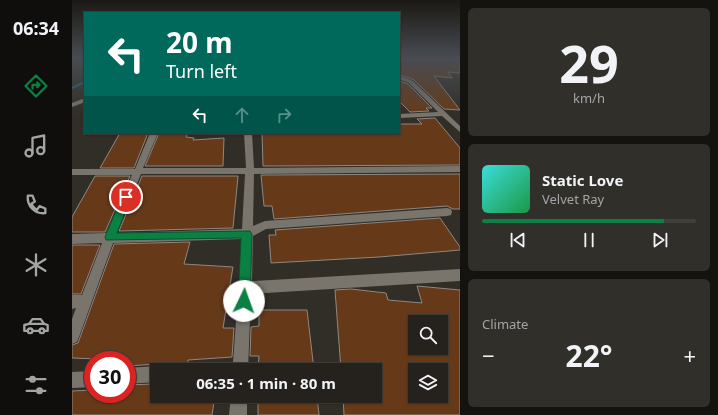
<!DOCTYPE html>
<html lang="en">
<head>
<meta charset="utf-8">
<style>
  body { margin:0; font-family:"Noto Sans",sans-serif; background:#312f2a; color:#f1f3f6; height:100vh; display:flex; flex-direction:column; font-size:15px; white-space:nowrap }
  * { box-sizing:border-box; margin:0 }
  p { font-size:13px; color:#a3a4a4 }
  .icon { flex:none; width:22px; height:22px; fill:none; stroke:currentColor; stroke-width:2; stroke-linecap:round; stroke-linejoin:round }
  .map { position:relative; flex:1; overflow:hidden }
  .details { display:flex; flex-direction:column; gap:8px; padding:8px; background:#141310; width:258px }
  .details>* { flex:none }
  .banner { position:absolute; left:12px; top:12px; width:316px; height:122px; border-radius:0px; box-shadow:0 1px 3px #0004,0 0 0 1px #423f3b; background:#00695c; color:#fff; overflow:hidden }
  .controls { position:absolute; left:336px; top:315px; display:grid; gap:8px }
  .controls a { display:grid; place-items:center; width:40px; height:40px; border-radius:0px; background:#25221d; box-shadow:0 1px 3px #0004,0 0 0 1px #423f3b; font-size:20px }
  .speed { position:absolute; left:12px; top:351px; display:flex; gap:8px; font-size:20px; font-weight:700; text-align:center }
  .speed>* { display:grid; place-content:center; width:52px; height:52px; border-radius:50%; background:#25221d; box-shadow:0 1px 3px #0004,0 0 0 1px #423f3b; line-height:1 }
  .speed .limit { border:6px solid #d22; background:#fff; color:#111 }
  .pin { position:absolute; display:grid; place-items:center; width:34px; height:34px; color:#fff; margin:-17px; border:2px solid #fff; border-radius:50%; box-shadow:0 1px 4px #0007 }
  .me { position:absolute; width:44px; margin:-22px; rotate:3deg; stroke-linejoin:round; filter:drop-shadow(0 0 3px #0008) }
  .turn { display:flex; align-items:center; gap:14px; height:84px; padding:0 16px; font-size:18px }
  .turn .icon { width:52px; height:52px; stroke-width:2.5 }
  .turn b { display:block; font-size:28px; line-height:34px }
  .lanes { display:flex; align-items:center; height:38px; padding:0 16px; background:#0003; justify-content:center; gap:20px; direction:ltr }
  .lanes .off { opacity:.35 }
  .big { font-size:30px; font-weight:700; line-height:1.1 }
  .details .tile { flex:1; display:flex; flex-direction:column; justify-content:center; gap:6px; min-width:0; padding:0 14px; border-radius:6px; background:#312f2a }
  .details .dial { align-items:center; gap:0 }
  .dial b { font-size:52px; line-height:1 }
  .song { display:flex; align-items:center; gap:12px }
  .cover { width:48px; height:48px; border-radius:6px; background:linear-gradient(135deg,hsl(180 70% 55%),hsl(140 70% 35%)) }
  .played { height:4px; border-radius:2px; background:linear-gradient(90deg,#0b8043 85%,#423f3b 85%) }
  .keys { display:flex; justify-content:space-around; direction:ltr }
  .heat { display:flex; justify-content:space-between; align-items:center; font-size:22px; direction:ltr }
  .trip { position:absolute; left:78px; top:363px; width:232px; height:40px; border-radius:0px; background:#25221d; box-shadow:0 1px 3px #0004,0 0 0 1px #423f3b; font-weight:700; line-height:40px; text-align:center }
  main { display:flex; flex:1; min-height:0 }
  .menu { display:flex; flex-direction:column; width:72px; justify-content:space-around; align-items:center; background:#0f0e0c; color:#a3a4a4 }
  .menu .icon { width:28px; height:28px }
  .menu .current { color:#0b8043 }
  .menu b { font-size:18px; color:#f1f3f6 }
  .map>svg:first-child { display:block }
</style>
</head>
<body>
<main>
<nav class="menu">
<b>06:34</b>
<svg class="icon current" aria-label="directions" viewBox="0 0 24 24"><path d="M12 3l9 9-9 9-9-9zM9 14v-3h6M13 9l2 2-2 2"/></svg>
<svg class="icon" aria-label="music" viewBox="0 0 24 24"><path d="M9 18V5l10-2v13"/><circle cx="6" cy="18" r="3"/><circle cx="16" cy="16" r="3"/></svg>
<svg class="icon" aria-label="phone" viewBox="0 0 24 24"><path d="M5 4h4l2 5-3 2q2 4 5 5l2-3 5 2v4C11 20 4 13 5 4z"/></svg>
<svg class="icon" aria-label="climate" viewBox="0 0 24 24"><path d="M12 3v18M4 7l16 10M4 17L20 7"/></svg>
<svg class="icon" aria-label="car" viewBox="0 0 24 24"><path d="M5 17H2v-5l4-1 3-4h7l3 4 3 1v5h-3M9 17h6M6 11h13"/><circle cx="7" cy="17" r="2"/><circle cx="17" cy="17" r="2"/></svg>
<svg class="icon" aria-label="filters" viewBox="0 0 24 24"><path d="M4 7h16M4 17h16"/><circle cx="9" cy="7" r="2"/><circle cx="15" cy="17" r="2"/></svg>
</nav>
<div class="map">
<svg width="388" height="415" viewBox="0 0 388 415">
  <rect width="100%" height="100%" fill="#312d27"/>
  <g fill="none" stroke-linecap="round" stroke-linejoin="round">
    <path fill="#1a697a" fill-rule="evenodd" d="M12,81H13V83L0,89V87Z"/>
  </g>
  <path fill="#663a19" stroke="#8f8782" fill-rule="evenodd" d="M327,58H388V73L376,72L380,78L362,76L388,110L372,109L342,80L327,74Z
    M327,81L336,84L360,108H354L357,111L338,112L327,101Z
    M363,118L388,148V165L191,166L190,133H327V124H350L345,119Z
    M48,133H76L62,168H28Z
    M87,133H116L114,137L122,138L121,140L152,138L151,166H73Z
    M388,174V209H381L375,206L202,219L200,206H192L189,175Z
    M23,176H58L33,232H0V217Z
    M70,176H166L161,228L47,231Z
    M368,218L388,247V250L307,257L199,263L197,235H204L203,230Z
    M118,242L112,264L161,267L151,328H162L160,357L116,360L115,368L85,364L55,366V360L0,358V345L6,343L42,244Z
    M0,245H28L9,294H0Z
    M345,286L388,290V415H272L271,396H303V370H269L263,290L279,289L314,293L316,300L350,303ZM343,322H369V348H343ZM343,370H369V396H343Z
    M187,310H235L242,370H186L187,356H178L179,327L187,326Z
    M81,384L78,396H143L140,415H0V391L21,390V394H55V385Z
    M186,396H245L247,415H186Z"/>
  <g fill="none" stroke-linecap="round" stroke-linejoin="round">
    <path fill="#79756d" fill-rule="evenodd" d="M327,75L341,81L388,126V132L370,116L327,118V114L366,112L337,83L327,79Z
      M13,98V102L0,107V103Z
      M78,133H86L71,168H174L172,133H180L182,168L388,166V172L182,174L181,226L193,221L375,208L379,209L380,212L379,215L375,216L194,229L181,236L180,281L388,269V281L179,294L176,370H139L141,364L147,362H161L170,239L41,243L7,337L5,342L0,344V319L4,308L0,309V295H10L30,243L0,244V234L34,233L60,175H0V169H63ZM69,174H173L170,229L45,233Z
      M85,366L91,370H85V382L55,384V368Z
      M21,371V387L0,388V372Z
      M159,396H175V415H157Z"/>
  </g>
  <linearGradient id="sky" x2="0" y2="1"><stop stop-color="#1b1915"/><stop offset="0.5" stop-color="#484c52"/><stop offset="1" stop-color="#484c52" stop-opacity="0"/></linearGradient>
  <rect width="388" height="116" fill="url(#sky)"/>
  <path fill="#0b8043" stroke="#07532c" d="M54,194L59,197L45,233L178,231L180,234L178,301L177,305L172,307L168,305L166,301L169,238L34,240L33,237L50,197Z"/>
</svg>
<div class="controls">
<a><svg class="icon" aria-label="search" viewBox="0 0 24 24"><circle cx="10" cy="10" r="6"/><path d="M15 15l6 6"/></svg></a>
<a><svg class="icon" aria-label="layers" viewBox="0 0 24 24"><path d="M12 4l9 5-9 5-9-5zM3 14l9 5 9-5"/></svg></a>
</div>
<div class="speed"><div class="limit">30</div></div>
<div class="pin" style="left:54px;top:197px;background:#d93025"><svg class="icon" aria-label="arrive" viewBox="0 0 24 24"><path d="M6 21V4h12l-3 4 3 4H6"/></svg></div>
<svg class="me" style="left:172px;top:301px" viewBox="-20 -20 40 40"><circle r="19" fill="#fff"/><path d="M0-13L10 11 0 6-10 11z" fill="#0b8043"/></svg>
<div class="trip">06:35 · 1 min · 80 m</div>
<div class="banner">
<div class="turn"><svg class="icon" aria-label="left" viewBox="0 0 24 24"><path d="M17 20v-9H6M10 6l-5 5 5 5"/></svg><div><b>20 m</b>Turn left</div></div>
<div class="lanes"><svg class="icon" aria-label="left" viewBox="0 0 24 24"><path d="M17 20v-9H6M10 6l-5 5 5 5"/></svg><svg class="icon off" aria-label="ahead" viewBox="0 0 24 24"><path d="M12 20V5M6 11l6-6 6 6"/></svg><svg class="icon off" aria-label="right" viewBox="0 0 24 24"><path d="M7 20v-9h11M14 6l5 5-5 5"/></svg></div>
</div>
</div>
<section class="details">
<div class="tile dial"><b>29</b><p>km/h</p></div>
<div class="tile">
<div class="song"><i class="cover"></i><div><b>Static Love</b><p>Velvet Ray</p></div></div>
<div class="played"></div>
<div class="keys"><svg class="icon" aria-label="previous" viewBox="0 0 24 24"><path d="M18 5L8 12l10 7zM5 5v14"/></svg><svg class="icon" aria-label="pause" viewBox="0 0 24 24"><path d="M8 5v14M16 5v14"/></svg><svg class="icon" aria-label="next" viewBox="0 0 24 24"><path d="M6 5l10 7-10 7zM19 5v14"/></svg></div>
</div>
<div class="tile"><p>Climate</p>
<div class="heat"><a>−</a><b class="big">22°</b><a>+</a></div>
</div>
</section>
</main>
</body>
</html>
